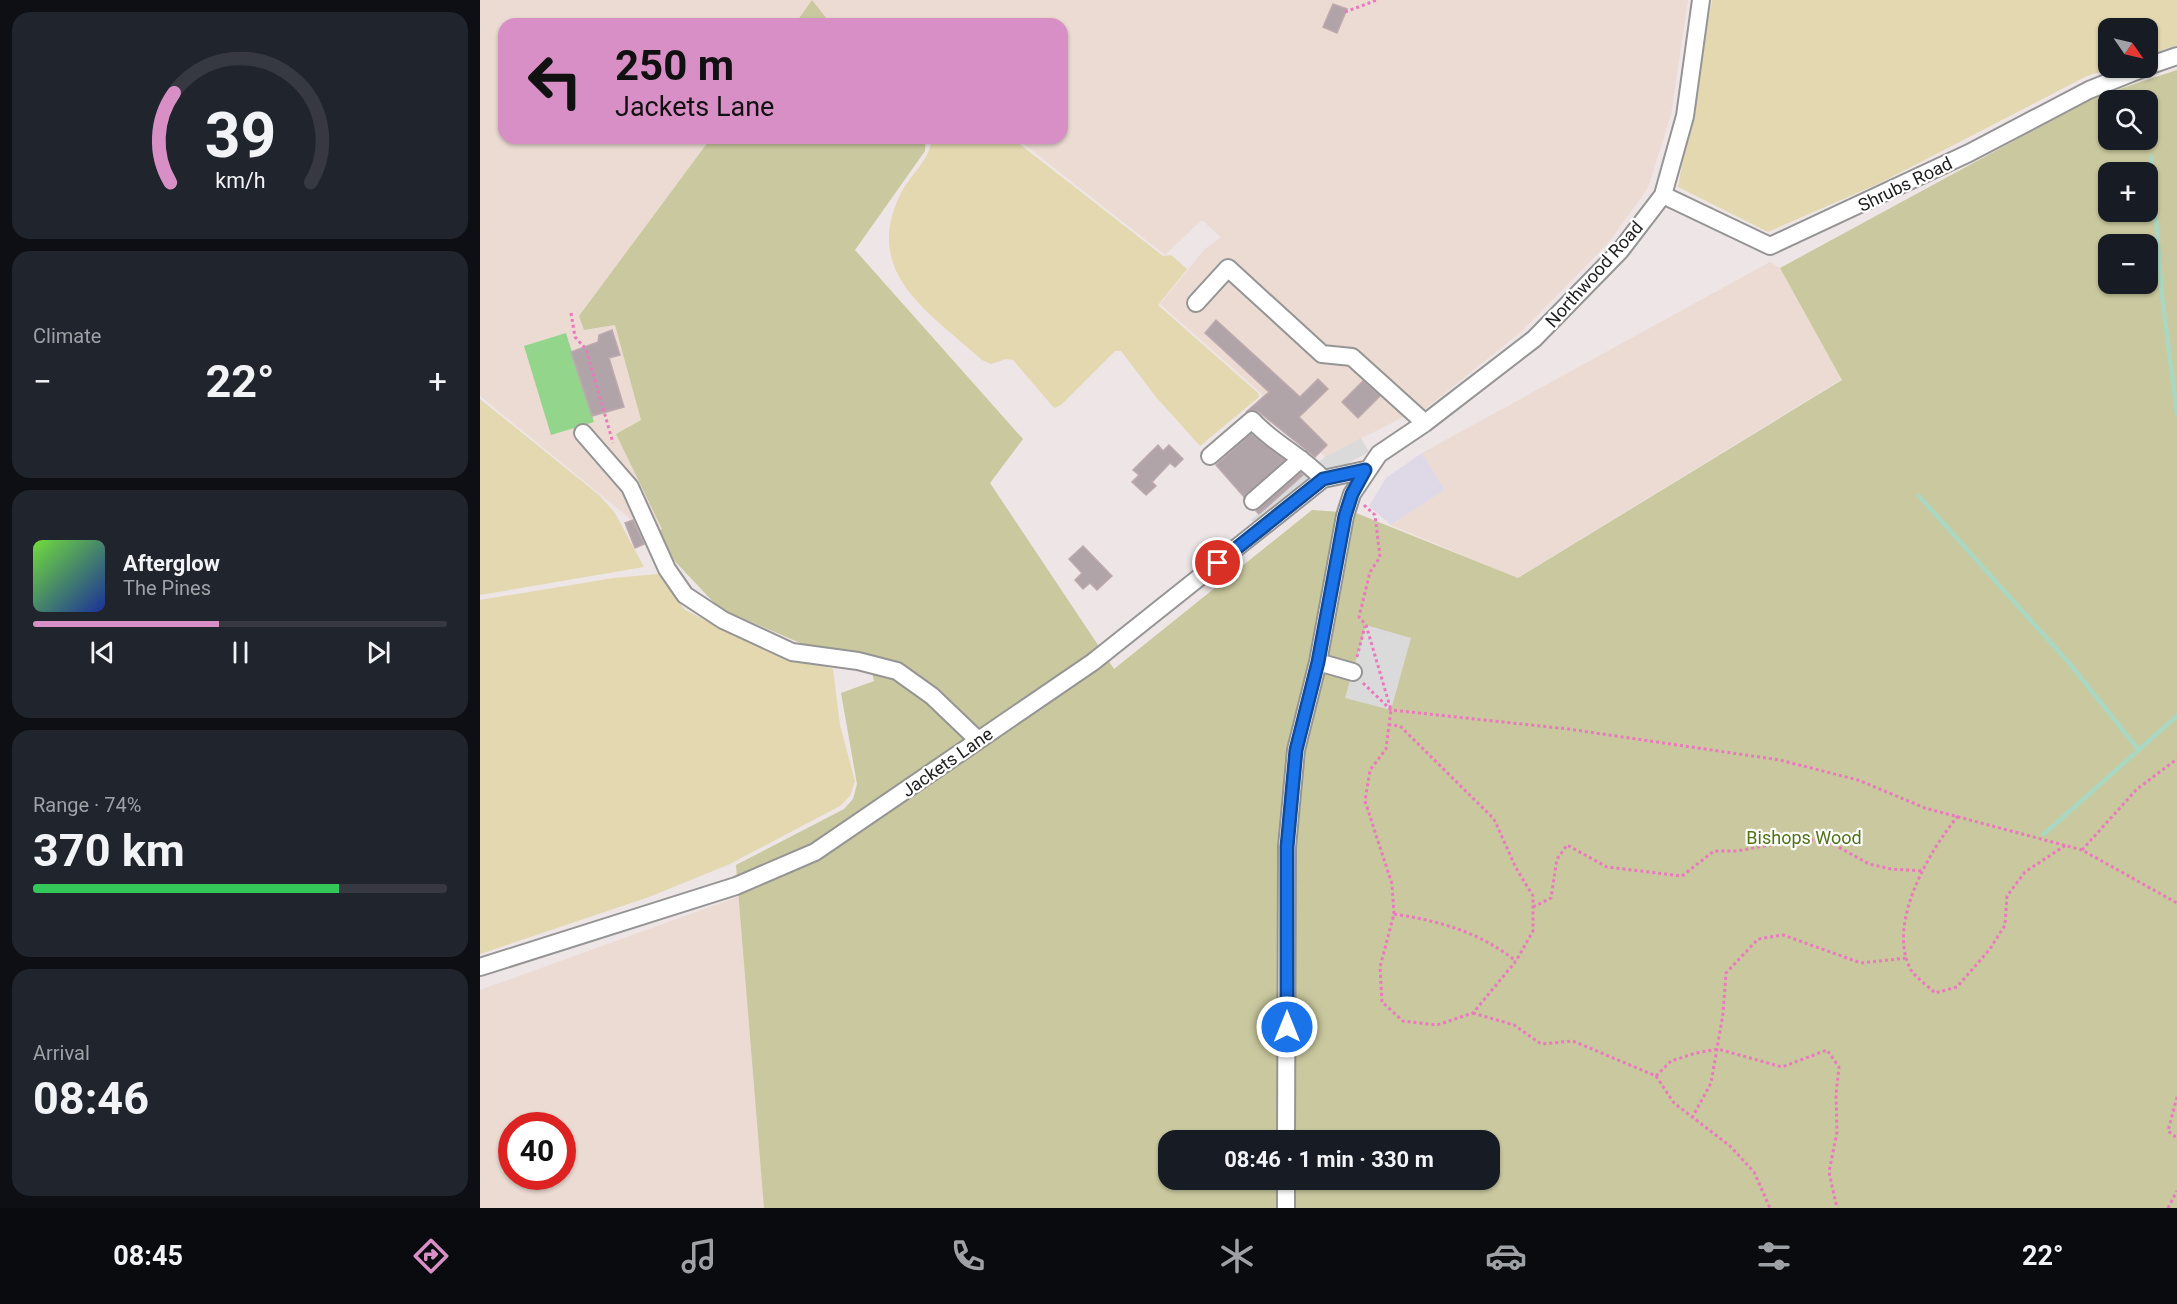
<!DOCTYPE html>
<html lang="en">
<head>
<meta charset="utf-8">
<style>
  body { margin:0; font-family:Roboto,sans-serif; background:#20242c; color:#f1f3f6; height:100vh; display:flex; flex-direction:column; font-size:22px; white-space:nowrap }
  * { box-sizing:border-box; margin:0 }
  p { font-size:20px; color:#9ea1a6 }
  .icon { flex:none; width:33px; height:33px; fill:none; stroke:currentColor; stroke-width:2; stroke-linecap:round; stroke-linejoin:round }
  .map { position:relative; flex:1; overflow:hidden }
  .details { display:flex; flex-direction:column; gap:12px; padding:12px; background:#0d0f14; width:480px }
  .details>* { flex:none }
  .banner { position:absolute; left:18px; top:18px; width:570px; height:126px; border-radius:18px; box-shadow:0 2px 4px #0004; background:#d78fc6; color:#111; overflow:hidden }
  .needle { width:39px; rotate:124deg }
  .buttons { position:absolute; left:1618px; top:18px; display:grid; gap:12px }
  .buttons a { display:grid; place-items:center; width:60px; height:60px; border-radius:12px; background:#171b24; box-shadow:0 2px 4px #0004; font-size:30px }
  .speed { position:absolute; left:18px; top:1112px; display:flex; gap:12px; font-size:30px; font-weight:700; text-align:center }
  .speed>* { display:grid; place-content:center; width:78px; height:78px; border-radius:50%; background:#171b24; box-shadow:0 2px 4px #0004; line-height:1 }
  .speed .limit { border:9px solid #d22; background:#fff; color:#111 }
  .pin { position:absolute; display:grid; place-items:center; width:51px; height:51px; color:#fff; margin:-26px; border:3px solid #fff; border-radius:50%; box-shadow:0 2px 6px #0007 }
  .me { position:absolute; width:66px; margin:-33px; rotate:0deg; stroke-linejoin:round; filter:drop-shadow(0 0 4px #0008) }
  .turn { display:flex; align-items:center; gap:21px; height:126px; padding:0 18px; font-size:27px }
  .turn .icon { width:78px; height:78px; stroke-width:2.5 }
  .turn b { display:block; font-size:42px; line-height:51px }
  .big { font-size:45px; font-weight:700; line-height:1.1 }
  .details .tile { flex:1; display:flex; flex-direction:column; justify-content:center; gap:9px; min-width:0; padding:0 21px; border-radius:18px; background:#20242c }
  .details .dial { align-items:center; gap:0 }
  .dial svg { height:156px; overflow:visible; fill:none; stroke:#363941; stroke-width:7; stroke-linecap:round; text-anchor:middle }
  .dial text { fill:#f1f3f6; stroke:none }
  .song { display:flex; align-items:center; gap:18px }
  .cover { width:72px; height:72px; border-radius:9px; background:linear-gradient(135deg,hsl(100 70% 55%),hsl(230 70% 35%)) }
  .played { height:6px; border-radius:3px; background:linear-gradient(90deg,#d78fc6 45%,#363941 45%) }
  .keys { display:flex; justify-content:space-around; direction:ltr }
  .heat { display:flex; justify-content:space-between; align-items:center; font-size:33px; direction:ltr }
  .charge { height:9px; border-radius:4px; background:linear-gradient(90deg,#34c759 74%,#363941 0) }
  .trip { position:absolute; left:678px; top:1130px; width:342px; height:60px; border-radius:18px; background:#171b24; box-shadow:0 2px 4px #0004; font-weight:700; line-height:60px; text-align:center }
  .tabs { display:flex; height:96px; justify-content:space-around; align-items:center; background:#090b0e; color:#9ea1a6 }
  .tabs .icon { width:42px; height:42px }
  .tabs .current { color:#d78fc6 }
  .tabs b { font-size:27px; color:#f1f3f6 }
  main { display:flex; flex:1; min-height:0 }
  .map>svg:first-child { display:block }
</style>
</head>
<body>
<main>
<section class="details">
<div class="tile dial"><svg viewBox="0 0 100 80">
<path d="M14 69A42 42 0 1 1 86 69"/>
<path d="M14 69A42 42 0 0 1 16 23" stroke="#d78fc6"/>
<text x="50" y="56" font-size="32" font-weight="700">39</text>
<text x="50" y="72" font-size="11">km/h</text>
</svg></div>
<div class="tile"><p>Climate</p>
<div class="heat"><a>−</a><b class="big">22°</b><a>+</a></div>
</div>
<div class="tile">
<div class="song"><i class="cover"></i><div><b>Afterglow</b><p>The Pines</p></div></div>
<div class="played"></div>
<div class="keys"><svg class="icon" aria-label="previous" viewBox="0 0 24 24"><path d="M18 5L8 12l10 7zM5 5v14"/></svg><svg class="icon" aria-label="pause" viewBox="0 0 24 24"><path d="M8 5v14M16 5v14"/></svg><svg class="icon" aria-label="next" viewBox="0 0 24 24"><path d="M6 5l10 7-10 7zM19 5v14"/></svg></div>
</div>
<div class="tile"><p>Range · 74%</p><b class="big">370 km</b><div class="charge"></div></div>
<div class="tile"><p>Arrival</p><b class="big">08:46</b></div>
</section>
<div class="map">
<svg width="1697" height="1208" viewBox="0 0 1697 1208">
  <rect width="100%" height="100%" fill="#eee5e6"/>
  <path fill="#dfd8e6" d="M942,453L965,490L911,525L889,506L906,478Z"/>
  <path fill="#ebdbd2" fill-rule="evenodd" d="M0,0H1208L1191,115L1168,188L1129,242L1042,331L945,409L930,397L925,416L845,457L803,414L790,423L773,406L783,395L680,304L724,250L741,237L722,220L685,255L536,138H582V24H351L332,1L315,24H24V138H231L99,316L104,330L135,325L161,420L136,434L182,529L170,535L0,396Z
    M1290,262L1300,268L1362,379L1037,578L911,525L965,490L942,453Z
    M260,896L284,1208H0V990ZM32,1125H82V1176H32Z"/>
  <path fill="#e3d8b0" d="M1232,0H1697V45L1668,55V28H1629V68H1633L1607,76L1402,182L1288,232L1198,187Z
    M452,138H532L683,256L691,255L707,269L678,305L778,393L779,397L720,446L676,397L641,351H635L581,405L574,408L533,360L526,359L511,364L502,360C449,312 381,273 421,193C431,174 450,160 452,138Z
    M0,399L119,495L135,513L164,567L0,595Z
    M178,574L205,610L288,651L353,669L360,725L375,781L370,796L360,806L250,864L169,897L0,954V600L134,578Z"/>
  <path fill="#c9c89e" fill-rule="evenodd" d="M332,0L351,24H315Z
    M1697,70V1208H284L256,865L364,809L373,799L377,784L361,693L394,681L388,656L341,652L239,608L170,535L182,529L136,434L161,420L135,325L104,330L99,316L231,138H446L445,151L375,250L543,439L510,483L634,669L832,510L876,513L1038,578L1362,380L1300,268L1615,97ZM1629,100H1668V140H1629ZM1629,172H1668V212H1629ZM1629,244H1668V284H1629ZM688,1140H1010V1179H688Z"/>
  <path fill="#93d58b" d="M86,333L114,422L71,435L44,346Z"/>
  <path fill="#dadada" d="M881,438L889,452L842,477L779,529L771,520L845,457Z
    M886,625L931,638L911,710L865,698Z"/>
  <g fill="none" stroke-linecap="round" stroke-linejoin="round">
    <path stroke="#aad7c1" stroke-width="4.5" d="M1671,157L1682,296L1697,414
      M1439,496L1590,664L1658,749
      M1564,834L1697,716"/>
  </g>
  <path fill="#b0a4a8" stroke="#bea9af" stroke-width="1.5" d="M853,4L867,9L857,33L843,27Z
    M736,320L820,397L838,379L848,389L819,417L847,445L835,457L779,412L774,410L766,412L789,392L725,333Z
    M132,330L140,355L129,358L144,407L112,416L91,352L118,342L119,335Z
    M883,381L900,396L878,418L862,402Z
    M771,434L804,460L764,497L736,465Z
    M678,445L683,451L689,445L703,459L695,467L690,463L672,482L676,486L666,495L652,482L659,475L653,470Z
    M821,473L823,475L779,514L776,511Z
    M153,520L164,544L155,548L145,523Z
    M603,546L632,576L617,590L610,583L603,589L595,580L602,573L589,559Z"/>
  <g fill="none" stroke-linecap="round" stroke-linejoin="round">
    <g stroke="#959595" stroke-width="20">
      <path id="minor" d="M1668,66L1697,56
        M1183,195L1290,246L1489,153L1609,90L1664,68
        M716,303L748,268L842,354L872,357L945,423
        M103,433L150,487L187,569L205,595L243,620L312,652L378,661L417,671L452,696L498,740
        M730,456L772,420C795,445 821,455 843,479
        M773,501L821,459
        M838,662L873,672
        M0,967L256,886L335,852L613,662L843,479L885,470
        M806,1140L807,847L816,750L838,662L865,516L872,494L899,454L945,423L1054,339L1140,251L1183,195L1205,116L1221,0
        M806,1208V1179"/>
    </g>
    <path stroke="#eb79c0" stroke-width="3" stroke-dasharray="3 3" stroke-linecap="butt" d="M865,12L897,0
      M91,313L95,337L106,349L133,443
      M884,505L895,515L900,557L890,572L879,617L886,625L911,710L906,749L890,770L885,801L912,884L914,914L900,967L902,1002L923,1021L957,1025L993,1013L1036,961L1053,931V896L1036,868L1014,819L920,726L910,725
      M877,657L885,626
      M883,683L911,710L1088,729L1300,760L1378,780L1445,808L1602,850L1697,903
      M1478,816C1449,851 1406,925 1431,970C1436,978 1448,986 1455,993L1477,987L1510,949L1525,925L1527,896L1545,872L1586,845
      M1602,850L1657,789L1697,759
      M1053,907L1071,898L1077,859L1087,845L1127,867L1202,876L1234,851H1257L1322,839L1353,844L1389,864L1411,869L1444,871
      M914,914C960,921 999,932 1036,961
      M993,1013L1034,1025L1061,1044L1093,1041L1176,1076L1194,1103L1250,1146L1274,1172L1290,1208
      M1176,1076L1191,1061L1216,1053L1238,1049L1302,1067L1347,1050L1359,1067L1356,1094L1357,1132L1349,1172L1357,1208
      M1697,1097L1688,1131L1697,1138
      M1212,1118L1231,1083L1243,1014L1246,973L1278,939L1303,935L1381,963L1427,958
      M1688,1208L1697,1191"/>
    <use href="#minor" stroke="#fff" stroke-width="16"/>
  </g>
  <g fill="none" stroke-linecap="round" stroke-linejoin="round">
    <g stroke="#114b97" stroke-width="15">
      <path id="route" d="M738,563L843,479L885,470L872,494L865,516L838,662L816,750L807,847V1027"/>
    </g>
    <use href="#route" stroke="#1a73e8" stroke-width="10"/>
  </g>
  <g text-anchor="middle" dominant-baseline="central" stroke-width="4.5" stroke-linejoin="round" paint-order="stroke">
    <g font-size="18" fill="#1e1e1e" stroke="#fff">
      <text transform="translate(1425 184) rotate(-26)">Shrubs Road</text>
      <text transform="translate(1114 274) rotate(-48)">Northwood Road</text>
      <text transform="translate(467 762) rotate(-35)">Jackets Lane</text>
    </g>
    <g font-size="18" fill="#517217" stroke="#fff">
      <text x="1324" y="837">Bishops Wood</text>
    </g>
  </g>
</svg>
<div class="buttons">
<a><svg class="needle" viewBox="-14 -14 28 28"><path d="M0-13l5 13h-10z" fill="#e53935"/><path d="M0 13l5-13h-10z" fill="#9ea1a6"/></svg></a>
<a><svg class="icon" aria-label="search" viewBox="0 0 24 24"><circle cx="10" cy="10" r="6"/><path d="M15 15l6 6"/></svg></a>
<a>+</a>
<a>−</a>
</div>
<div class="speed"><div class="limit">40</div></div>
<div class="pin" style="left:738px;top:563px;background:#d93025"><svg class="icon" aria-label="arrive" viewBox="0 0 24 24"><path d="M6 21V4h12l-3 4 3 4H6"/></svg></div>
<svg class="me" style="left:807px;top:1027px" viewBox="-20 -20 40 40"><circle r="17" fill="#1a73e8" stroke="#fff" stroke-width="3"/><path d="M0-11L8 9 0 5-8 9z" fill="#fff"/></svg>
<div class="trip">08:46 · 1 min · 330 m</div>
<div class="banner">
<div class="turn"><svg class="icon" aria-label="left" viewBox="0 0 24 24"><path d="M17 20v-9H6M10 6l-5 5 5 5"/></svg><div><b>250 m</b>Jackets Lane</div></div>
</div>
</div>
</main>
<nav class="tabs">
<b>08:45</b>
<svg class="icon current" aria-label="directions" viewBox="0 0 24 24"><path d="M12 3l9 9-9 9-9-9zM9 14v-3h6M13 9l2 2-2 2"/></svg>
<svg class="icon" aria-label="music" viewBox="0 0 24 24"><path d="M9 18V5l10-2v13"/><circle cx="6" cy="18" r="3"/><circle cx="16" cy="16" r="3"/></svg>
<svg class="icon" aria-label="phone" viewBox="0 0 24 24"><path d="M5 4h4l2 5-3 2q2 4 5 5l2-3 5 2v4C11 20 4 13 5 4z"/></svg>
<svg class="icon" aria-label="climate" viewBox="0 0 24 24"><path d="M12 3v18M4 7l16 10M4 17L20 7"/></svg>
<svg class="icon" aria-label="car" viewBox="0 0 24 24"><path d="M5 17H2v-5l4-1 3-4h7l3 4 3 1v5h-3M9 17h6M6 11h13"/><circle cx="7" cy="17" r="2"/><circle cx="17" cy="17" r="2"/></svg>
<svg class="icon" aria-label="filters" viewBox="0 0 24 24"><path d="M4 7h16M4 17h16"/><circle cx="9" cy="7" r="2"/><circle cx="15" cy="17" r="2"/></svg>
<b>22°</b>
</nav>
</body>
</html>
